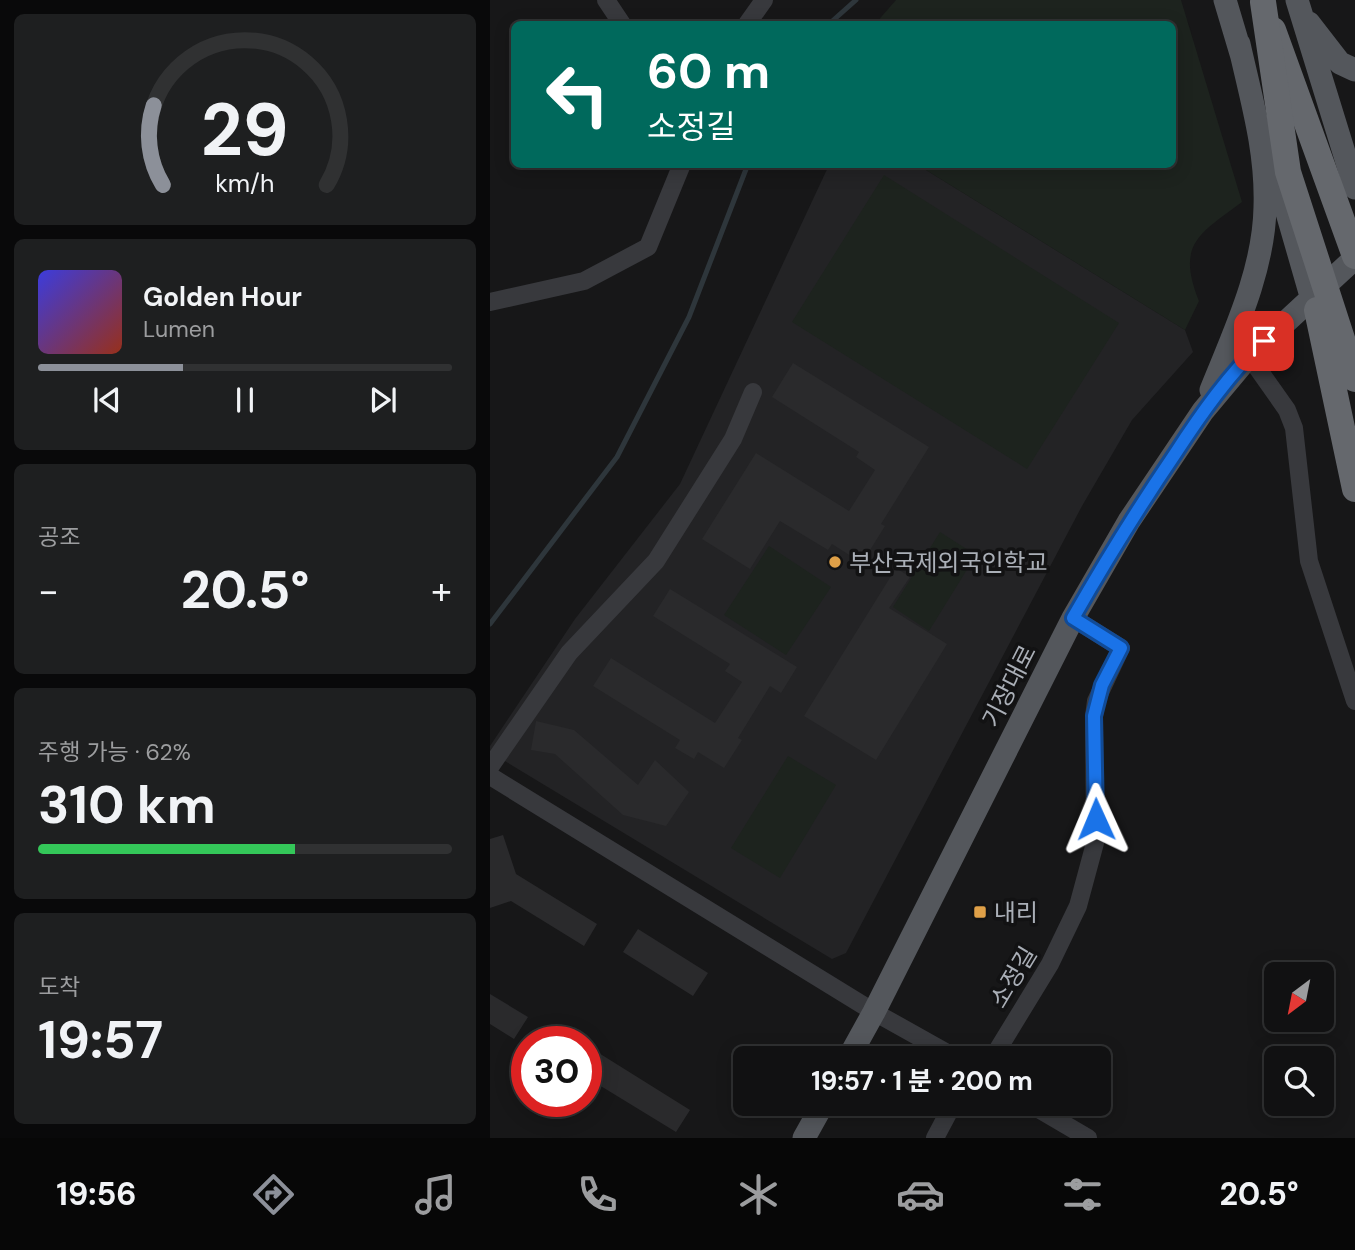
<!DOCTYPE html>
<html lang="ko">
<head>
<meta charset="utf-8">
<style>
  body { margin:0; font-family:"DM Sans","Noto Sans KR",sans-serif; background:#1e1f20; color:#f1f3f6; height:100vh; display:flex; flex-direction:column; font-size:26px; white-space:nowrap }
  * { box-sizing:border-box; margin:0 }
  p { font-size:23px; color:#9c9d9f }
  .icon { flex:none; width:38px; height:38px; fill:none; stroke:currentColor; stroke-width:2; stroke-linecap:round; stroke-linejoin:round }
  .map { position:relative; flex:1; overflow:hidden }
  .sheet { display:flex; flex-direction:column; gap:14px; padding:14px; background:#09090a; width:490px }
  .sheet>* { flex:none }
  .top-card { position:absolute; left:21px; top:21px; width:665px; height:147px; border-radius:10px; box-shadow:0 4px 18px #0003,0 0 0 2px #303132; background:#00695c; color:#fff; overflow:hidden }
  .needle { width:46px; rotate:212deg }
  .buttons { position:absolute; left:774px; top:962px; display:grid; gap:14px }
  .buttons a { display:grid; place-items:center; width:70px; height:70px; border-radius:10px; background:#111112; box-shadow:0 4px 18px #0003,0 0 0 2px #303132; font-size:35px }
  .speed { position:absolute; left:21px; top:1026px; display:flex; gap:14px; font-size:35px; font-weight:700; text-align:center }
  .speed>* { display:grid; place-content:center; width:91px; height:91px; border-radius:50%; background:#111112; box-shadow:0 4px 18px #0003,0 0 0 2px #303132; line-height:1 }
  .speed .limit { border:10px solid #d22; background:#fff; color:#111 }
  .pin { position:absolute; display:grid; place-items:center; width:60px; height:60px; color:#fff; margin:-30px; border-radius:14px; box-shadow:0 4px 10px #0006 }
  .me { position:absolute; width:77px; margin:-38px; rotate:359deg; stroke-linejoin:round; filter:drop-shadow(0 0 5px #0008) }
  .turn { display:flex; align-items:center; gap:24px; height:147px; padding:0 21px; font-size:32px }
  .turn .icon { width:91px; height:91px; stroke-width:2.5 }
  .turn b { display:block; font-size:49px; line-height:60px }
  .big { font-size:52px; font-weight:700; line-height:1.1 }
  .sheet .tile { flex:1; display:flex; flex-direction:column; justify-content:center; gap:10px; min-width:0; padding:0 24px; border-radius:10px; background:#1e1f20 }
  .sheet .dial { align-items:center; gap:0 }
  .dial svg { height:182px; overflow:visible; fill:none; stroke:#303132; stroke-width:7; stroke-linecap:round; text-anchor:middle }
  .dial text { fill:#f1f3f6; stroke:none }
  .song { display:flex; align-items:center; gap:21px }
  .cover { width:84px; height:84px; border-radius:10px; background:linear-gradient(135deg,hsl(240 70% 55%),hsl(10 70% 35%)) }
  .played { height:7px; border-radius:4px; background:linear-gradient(90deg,#8c9099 35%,#303132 35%) }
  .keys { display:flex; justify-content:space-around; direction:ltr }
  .heat { display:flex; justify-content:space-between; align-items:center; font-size:38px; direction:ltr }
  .charge { height:10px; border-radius:5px; background:linear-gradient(90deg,#34c759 62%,#303132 0) }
  .trip { position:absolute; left:243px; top:1046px; width:378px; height:70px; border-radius:10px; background:#111112; box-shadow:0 4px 18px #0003,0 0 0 2px #303132; font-weight:700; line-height:70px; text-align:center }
  .tab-bar { display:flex; height:112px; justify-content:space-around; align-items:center; background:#070707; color:#9c9d9f }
  .tab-bar .icon { width:49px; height:49px }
  .tab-bar .current { color:#8c9099 }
  .tab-bar b { font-size:32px; color:#f1f3f6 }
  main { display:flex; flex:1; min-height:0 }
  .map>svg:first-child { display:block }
</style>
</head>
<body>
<main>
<section class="sheet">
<div class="tile dial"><svg viewBox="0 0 100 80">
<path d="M14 69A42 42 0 1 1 86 69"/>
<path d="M14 69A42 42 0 0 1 10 34" stroke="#8c9099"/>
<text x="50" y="56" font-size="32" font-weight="700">29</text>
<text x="50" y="72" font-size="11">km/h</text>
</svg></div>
<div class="tile">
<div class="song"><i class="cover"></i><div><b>Golden Hour</b><p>Lumen</p></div></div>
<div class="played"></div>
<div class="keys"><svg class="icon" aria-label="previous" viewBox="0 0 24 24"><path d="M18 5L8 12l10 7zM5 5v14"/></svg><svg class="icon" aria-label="pause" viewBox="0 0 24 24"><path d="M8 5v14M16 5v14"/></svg><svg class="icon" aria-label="next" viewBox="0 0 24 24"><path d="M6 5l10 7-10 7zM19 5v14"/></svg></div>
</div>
<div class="tile"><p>공조</p>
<div class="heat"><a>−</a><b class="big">20.5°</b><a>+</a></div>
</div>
<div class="tile"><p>주행 가능 · 62%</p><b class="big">310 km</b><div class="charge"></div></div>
<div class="tile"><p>도착</p><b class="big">19:57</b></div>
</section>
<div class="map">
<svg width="865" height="1138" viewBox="0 0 865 1138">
  <rect width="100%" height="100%" fill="#171718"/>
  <path fill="#232325" d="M339,165H428L695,330L703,352L642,420L592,506L356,953L342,959L0,752V746L85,619L190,484Z"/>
  <path fill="#1d231e" d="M406,0H691L752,202C709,234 686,244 709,301L695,330L428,165L682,164V24H385Z
    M394,175L629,323L537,469L302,322Z
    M450,532L486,555L439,631L403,607Z
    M279,546L341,587L296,655L234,615Z
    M298,756L346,785L290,878L241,848Z"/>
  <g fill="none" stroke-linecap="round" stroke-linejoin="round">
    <path stroke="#2e363b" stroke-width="5" d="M339,24L366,0
      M0,624L127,457L199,317L258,164"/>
  </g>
  <path fill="#2a2a2c" d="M303,363L439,447L391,524L395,526L372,563L342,544L338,550L290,521L260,569L212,539L266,453L359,511L385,470L366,457L369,452L282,397Z
    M406,568L420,577L399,608L457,644L386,760L314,716Z
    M180,589L307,667L291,693L280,686L248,738L252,740L234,768L208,752L204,759L185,748L190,740L103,686L121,658L225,723L252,682L235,671L240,664L163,616Z
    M46,721L84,730L148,785L165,760L199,792L176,826L133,815L65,754L41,750Z
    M13,835L26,874L107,924L94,946L21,901L0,908V839Z
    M148,929L218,973L203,996L133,952Z
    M0,994L38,1017L24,1039L0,1024Z
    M96,1045L200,1110L186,1132L96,1077Z"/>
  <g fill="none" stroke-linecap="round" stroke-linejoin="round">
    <path stroke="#38393d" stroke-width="18" d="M116,0L132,24
      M257,24L274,0
      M0,302L94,281L158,247L192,164
      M759,356L797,410L804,428L819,561L865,701
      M0,767L79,653L166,561L243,439L263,392
      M0,776L384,1012L468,1059
      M502,1059L560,964L588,906L605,843L604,716L606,701L631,648L583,618
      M540,1104L598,1138
      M445,1138L463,1104"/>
    <path stroke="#54575c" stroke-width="23" d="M735,0L752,57
      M807,0L865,188
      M819,23L850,63L865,70
      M787,178L821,296
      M721,390C744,333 774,270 775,207C777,151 761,98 749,44
      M358,1059L384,1012L583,618L639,521L713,411L759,356L865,258
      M314,1138L333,1104"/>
    <path stroke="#65686d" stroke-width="26" d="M783,30L865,256"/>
    <path stroke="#65686d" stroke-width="26" d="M773,2L798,172L865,379
      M827,310L865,489"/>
  </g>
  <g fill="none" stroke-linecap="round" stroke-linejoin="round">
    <g stroke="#114b97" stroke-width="18">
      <path id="route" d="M606,819L604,716L612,685L631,648L583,618C615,562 649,507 685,454C711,414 739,374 774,341"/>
    </g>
    <use href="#route" stroke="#1a73e8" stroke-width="12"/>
  </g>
  <g fill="#dfa048" stroke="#121213" stroke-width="2.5">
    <circle cx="345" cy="562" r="7"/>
    <rect x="483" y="905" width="14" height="14" rx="3.5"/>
  </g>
  <g text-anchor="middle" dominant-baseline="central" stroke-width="7" stroke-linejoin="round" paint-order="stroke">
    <g font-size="24" fill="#aaafb7" stroke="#121213" text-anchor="start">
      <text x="359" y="562">부산국제외국인학교</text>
      <text x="504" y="912">내리</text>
    </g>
    <g font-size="24" fill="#aaafb7" stroke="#121213">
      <text transform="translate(519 686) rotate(-63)">기장대로</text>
      <text transform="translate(523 977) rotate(-59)">소정길</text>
    </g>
  </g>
</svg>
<div class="buttons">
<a><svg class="needle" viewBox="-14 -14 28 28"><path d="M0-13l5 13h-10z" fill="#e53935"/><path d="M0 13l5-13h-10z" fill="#9c9d9f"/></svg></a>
<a><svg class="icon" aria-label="search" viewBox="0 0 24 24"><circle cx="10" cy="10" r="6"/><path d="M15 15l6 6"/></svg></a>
</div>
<div class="speed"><div class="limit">30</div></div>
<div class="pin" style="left:774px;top:341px;background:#d93025"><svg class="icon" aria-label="arrive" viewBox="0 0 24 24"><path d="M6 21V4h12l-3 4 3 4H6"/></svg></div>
<svg class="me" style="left:606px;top:819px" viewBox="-20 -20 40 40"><path d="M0-17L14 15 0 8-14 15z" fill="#1a73e8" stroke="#fff" stroke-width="4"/></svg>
<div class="trip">19:57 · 1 분 · 200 m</div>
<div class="top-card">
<div class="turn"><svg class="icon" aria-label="left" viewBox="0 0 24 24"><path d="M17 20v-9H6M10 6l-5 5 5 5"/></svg><div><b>60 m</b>소정길</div></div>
</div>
</div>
</main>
<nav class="tab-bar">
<b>19:56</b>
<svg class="icon current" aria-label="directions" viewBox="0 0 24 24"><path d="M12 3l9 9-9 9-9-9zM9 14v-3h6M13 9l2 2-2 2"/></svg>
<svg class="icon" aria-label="music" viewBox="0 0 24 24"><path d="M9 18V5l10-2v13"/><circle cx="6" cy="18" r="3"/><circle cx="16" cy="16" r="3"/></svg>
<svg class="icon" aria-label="phone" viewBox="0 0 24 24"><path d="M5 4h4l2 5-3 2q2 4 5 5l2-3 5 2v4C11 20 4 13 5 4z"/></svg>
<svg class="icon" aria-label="climate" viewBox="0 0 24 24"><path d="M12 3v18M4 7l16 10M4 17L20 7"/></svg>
<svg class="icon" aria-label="car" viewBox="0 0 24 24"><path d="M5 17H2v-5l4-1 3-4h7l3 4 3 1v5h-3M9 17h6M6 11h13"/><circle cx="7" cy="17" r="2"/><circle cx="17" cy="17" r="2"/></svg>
<svg class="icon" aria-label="filters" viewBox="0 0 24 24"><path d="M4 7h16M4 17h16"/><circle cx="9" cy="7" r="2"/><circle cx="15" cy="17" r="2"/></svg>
<b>20.5°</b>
</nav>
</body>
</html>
